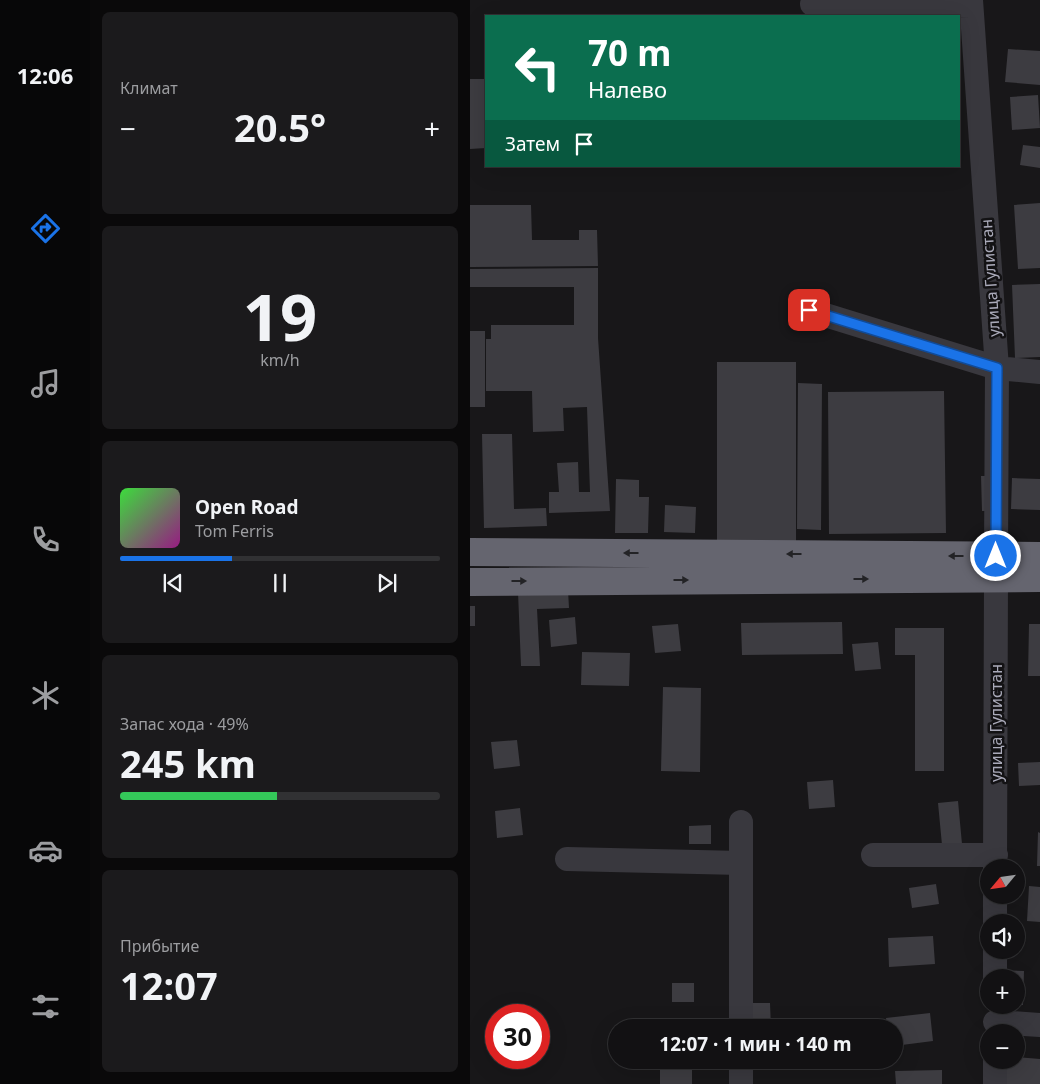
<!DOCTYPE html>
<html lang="ru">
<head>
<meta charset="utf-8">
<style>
  body { margin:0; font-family:"Noto Sans",sans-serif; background:#1b1a1c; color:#f1f3f6; height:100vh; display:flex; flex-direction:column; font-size:19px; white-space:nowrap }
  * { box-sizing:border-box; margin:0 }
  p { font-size:16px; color:#9c9da0 }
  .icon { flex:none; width:28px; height:28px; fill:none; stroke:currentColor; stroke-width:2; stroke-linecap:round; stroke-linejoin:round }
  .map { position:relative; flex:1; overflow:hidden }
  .sheet { display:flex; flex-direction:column; gap:12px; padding:12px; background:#0a090a; width:380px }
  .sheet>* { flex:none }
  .top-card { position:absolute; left:15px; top:15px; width:475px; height:152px; border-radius:0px; box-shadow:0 5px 20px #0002,0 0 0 1px #313133; background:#0b6e4f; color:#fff; overflow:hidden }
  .needle { width:32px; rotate:241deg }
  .buttons { position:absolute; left:510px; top:859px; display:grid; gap:10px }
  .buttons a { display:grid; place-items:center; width:45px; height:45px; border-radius:50%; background:#121113; box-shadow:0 5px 20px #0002,0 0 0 1px #313133; font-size:25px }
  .speed { position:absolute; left:15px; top:1004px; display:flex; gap:10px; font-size:25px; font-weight:700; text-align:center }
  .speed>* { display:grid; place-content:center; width:65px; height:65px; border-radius:50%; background:#121113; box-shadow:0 5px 20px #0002,0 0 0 1px #313133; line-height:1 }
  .speed .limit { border:8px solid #d22; background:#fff; color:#111 }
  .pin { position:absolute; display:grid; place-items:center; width:42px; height:42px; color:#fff; margin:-21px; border-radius:10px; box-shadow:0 2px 8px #0006 }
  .me { position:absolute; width:55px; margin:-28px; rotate:0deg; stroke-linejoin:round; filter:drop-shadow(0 0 4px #0008) }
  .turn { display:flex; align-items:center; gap:18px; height:105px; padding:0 20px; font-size:22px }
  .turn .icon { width:65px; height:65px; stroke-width:2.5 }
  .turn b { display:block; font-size:35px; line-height:42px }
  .then { display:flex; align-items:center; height:48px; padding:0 20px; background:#0003; gap:10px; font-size:19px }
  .big { font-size:38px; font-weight:700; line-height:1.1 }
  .sheet .widget { flex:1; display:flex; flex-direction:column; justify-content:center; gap:8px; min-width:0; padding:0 18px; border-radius:8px; background:#1b1a1c }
  .sheet .dial { align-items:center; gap:0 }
  .dial b { font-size:65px; line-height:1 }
  .song { display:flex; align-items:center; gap:15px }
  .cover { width:60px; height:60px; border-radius:8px; background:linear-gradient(135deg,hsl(120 70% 55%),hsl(310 70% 35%)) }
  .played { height:5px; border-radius:2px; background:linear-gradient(90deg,#1a73e8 35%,#313133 35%) }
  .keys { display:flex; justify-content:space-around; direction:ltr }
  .heat { display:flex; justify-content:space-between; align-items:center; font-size:28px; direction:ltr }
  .charge { height:8px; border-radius:4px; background:linear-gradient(90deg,#34c759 49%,#313133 0) }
  .trip { position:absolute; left:138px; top:1019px; width:295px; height:50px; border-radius:25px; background:#121113; box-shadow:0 5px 20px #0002,0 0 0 1px #313133; font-weight:700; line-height:50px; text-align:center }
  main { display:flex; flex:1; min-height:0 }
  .tabs { display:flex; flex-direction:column; width:90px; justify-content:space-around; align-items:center; background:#070708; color:#9c9da0 }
  .tabs .icon { width:35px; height:35px }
  .tabs .on { color:#1a73e8 }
  .tabs b { font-size:22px; color:#f1f3f6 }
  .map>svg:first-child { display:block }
</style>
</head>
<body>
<main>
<nav class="tabs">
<b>12:06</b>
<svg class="icon on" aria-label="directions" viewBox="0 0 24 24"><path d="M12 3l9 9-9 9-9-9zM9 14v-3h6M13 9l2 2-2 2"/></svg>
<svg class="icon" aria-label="music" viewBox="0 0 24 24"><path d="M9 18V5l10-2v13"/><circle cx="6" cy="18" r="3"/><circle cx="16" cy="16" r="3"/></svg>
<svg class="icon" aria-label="phone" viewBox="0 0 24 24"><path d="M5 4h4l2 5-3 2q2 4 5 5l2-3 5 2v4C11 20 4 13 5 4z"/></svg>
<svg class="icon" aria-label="climate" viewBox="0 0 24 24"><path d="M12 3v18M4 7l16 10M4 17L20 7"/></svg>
<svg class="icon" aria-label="car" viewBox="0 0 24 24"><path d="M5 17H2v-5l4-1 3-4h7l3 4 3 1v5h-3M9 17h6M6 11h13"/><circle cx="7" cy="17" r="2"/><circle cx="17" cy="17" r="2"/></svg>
<svg class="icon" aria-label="filters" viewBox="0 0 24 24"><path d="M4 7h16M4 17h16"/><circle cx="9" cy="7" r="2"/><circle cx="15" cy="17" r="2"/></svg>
</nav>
<section class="sheet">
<div class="widget"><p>Климат</p>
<div class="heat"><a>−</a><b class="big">20.5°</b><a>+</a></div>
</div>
<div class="widget dial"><b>19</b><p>km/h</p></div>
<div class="widget">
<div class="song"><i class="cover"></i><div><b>Open Road</b><p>Tom Ferris</p></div></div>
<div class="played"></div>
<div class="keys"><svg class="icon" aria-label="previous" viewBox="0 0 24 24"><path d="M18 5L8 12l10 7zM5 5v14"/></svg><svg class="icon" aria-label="pause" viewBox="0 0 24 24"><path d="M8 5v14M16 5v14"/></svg><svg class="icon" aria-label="next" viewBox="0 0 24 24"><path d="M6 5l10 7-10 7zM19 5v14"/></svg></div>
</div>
<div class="widget"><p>Запас хода · 49%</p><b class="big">245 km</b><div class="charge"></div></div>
<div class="widget"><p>Прибытие</p><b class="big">12:07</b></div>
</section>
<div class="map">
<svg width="570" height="1084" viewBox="0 0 570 1084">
  <rect width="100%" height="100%" fill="#181719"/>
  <path fill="#3d3c41" d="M538,49L570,51V85L535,82Z
    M0,79H16V148L0,149Z
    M568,95L570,128L542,130L540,97Z
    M553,145L570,147V168L550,165Z
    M570,203V268L548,269L544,205Z
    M0,205H61L62,240H109V230H127L128,266L0,267Z
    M128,268V338L140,511L79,513V492H89L87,463L108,462L109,492H120L117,407L93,408L94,431L63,432L62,391H16V339H21V325H104V287H0V269Z
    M570,284V357L545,358L542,285Z
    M0,331H15V407H0Z
    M247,362H326V543H247Z
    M328,383L352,384L351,530L327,529Z
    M474,391L476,533L359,534L358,392Z
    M12,434H42L44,509L76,508L77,526L14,528Z
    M511,476H524L525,511H512Z
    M542,478L570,479V510L541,509Z
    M146,479L169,480V497H179L178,533H145Z
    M195,505L226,507L225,533L194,532Z
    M98,590L99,608L67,609L70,666H51L48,592Z
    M0,606H5V626H0Z
    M105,617L107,644L81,647L79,620Z
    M372,622L373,654L272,655L271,623Z
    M208,624L211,651L185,653L182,626Z
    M559,624H570V676H558Z
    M425,628H474V771H445V655H425Z
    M408,642L411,669L385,671L382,644Z
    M112,652L160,653L159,686L111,685Z
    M193,687L231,688L230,772L191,771Z
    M47,740L50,766L24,769L21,742Z
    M570,762V785L549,786L548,763Z
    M363,780L365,807L339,809L337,782Z
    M488,801L492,844L472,845L468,803Z
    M50,808L53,835L27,838L25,811Z
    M241,825V844H219V826Z
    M568,832L570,833V866H567Z
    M466,884L469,904L442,908L439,888Z
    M559,886L570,887V922L557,921Z
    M463,936L465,964L419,967L418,938Z
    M523,970L554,971L553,1005H546V978H523Z
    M202,983H224V1002H202Z
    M281,1003H300L301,1028H281Z
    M460,1013L463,1041L424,1046V1028H417L416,1018Z
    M222,1019V1028H202V1020Z
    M546,1057L570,1059V1084H528L530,1060H546Z
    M190,1066H222V1084H190Z
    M472,1070V1084H426L425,1071Z"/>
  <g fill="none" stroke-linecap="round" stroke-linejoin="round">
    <path stroke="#39383e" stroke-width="24" d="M501,0L527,368L526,556
      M342,4L501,6
      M339,310L527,368L570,372
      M403,855H526
      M97,859L271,863
      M525,868L526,579
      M525,922V895
      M525,978V950
      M525,1022L570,1025
      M271,1028V822
      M271,1084V1060
      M525,1084V1060"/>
    <path stroke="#65656f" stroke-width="28" d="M0,552L570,556
      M0,582L570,578"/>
  </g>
  <defs><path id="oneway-solid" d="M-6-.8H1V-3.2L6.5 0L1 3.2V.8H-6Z" transform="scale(1.25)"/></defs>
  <g fill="#232326">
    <use href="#oneway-solid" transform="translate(161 553) rotate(-180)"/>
    <use href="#oneway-solid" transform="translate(324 554) rotate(-180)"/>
    <use href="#oneway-solid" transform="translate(486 556) rotate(-180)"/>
    <use href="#oneway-solid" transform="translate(391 579)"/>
    <use href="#oneway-solid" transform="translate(211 580)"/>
    <use href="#oneway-solid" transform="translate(49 581)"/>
  </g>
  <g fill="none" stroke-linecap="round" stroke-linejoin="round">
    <g stroke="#114b97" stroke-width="12">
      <path id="route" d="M339,310L527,368L526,556"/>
    </g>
    <use href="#route" stroke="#1a73e8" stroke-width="9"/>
  </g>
  <g text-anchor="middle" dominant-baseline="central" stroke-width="5" stroke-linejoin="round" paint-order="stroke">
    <g font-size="16" fill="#aaaab9" stroke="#131214">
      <text transform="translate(520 278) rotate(-94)">улица Гулистан</text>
      <text transform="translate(526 723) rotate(-90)">улица Гулистан</text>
    </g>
  </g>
</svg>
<div class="buttons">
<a><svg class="needle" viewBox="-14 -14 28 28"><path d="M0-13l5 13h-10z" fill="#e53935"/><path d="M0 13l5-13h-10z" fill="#9c9da0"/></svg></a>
<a><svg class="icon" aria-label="sound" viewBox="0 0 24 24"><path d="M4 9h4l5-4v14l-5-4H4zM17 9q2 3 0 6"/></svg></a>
<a>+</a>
<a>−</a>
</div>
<div class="speed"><div class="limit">30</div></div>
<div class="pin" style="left:339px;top:310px;background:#d93025"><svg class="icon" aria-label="arrive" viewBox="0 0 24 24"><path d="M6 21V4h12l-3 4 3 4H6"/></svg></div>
<svg class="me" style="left:526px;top:556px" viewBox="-20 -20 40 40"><circle r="17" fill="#1a73e8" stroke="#fff" stroke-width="3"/><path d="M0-11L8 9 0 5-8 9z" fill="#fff"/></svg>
<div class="trip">12:07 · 1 мин · 140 m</div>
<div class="top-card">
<div class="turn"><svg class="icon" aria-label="left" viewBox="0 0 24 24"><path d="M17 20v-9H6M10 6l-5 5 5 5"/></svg><div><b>70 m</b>Налево</div></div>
<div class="then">Затем<svg class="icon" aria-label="arrive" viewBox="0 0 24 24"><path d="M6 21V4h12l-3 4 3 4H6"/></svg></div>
</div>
</div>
</main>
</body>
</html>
